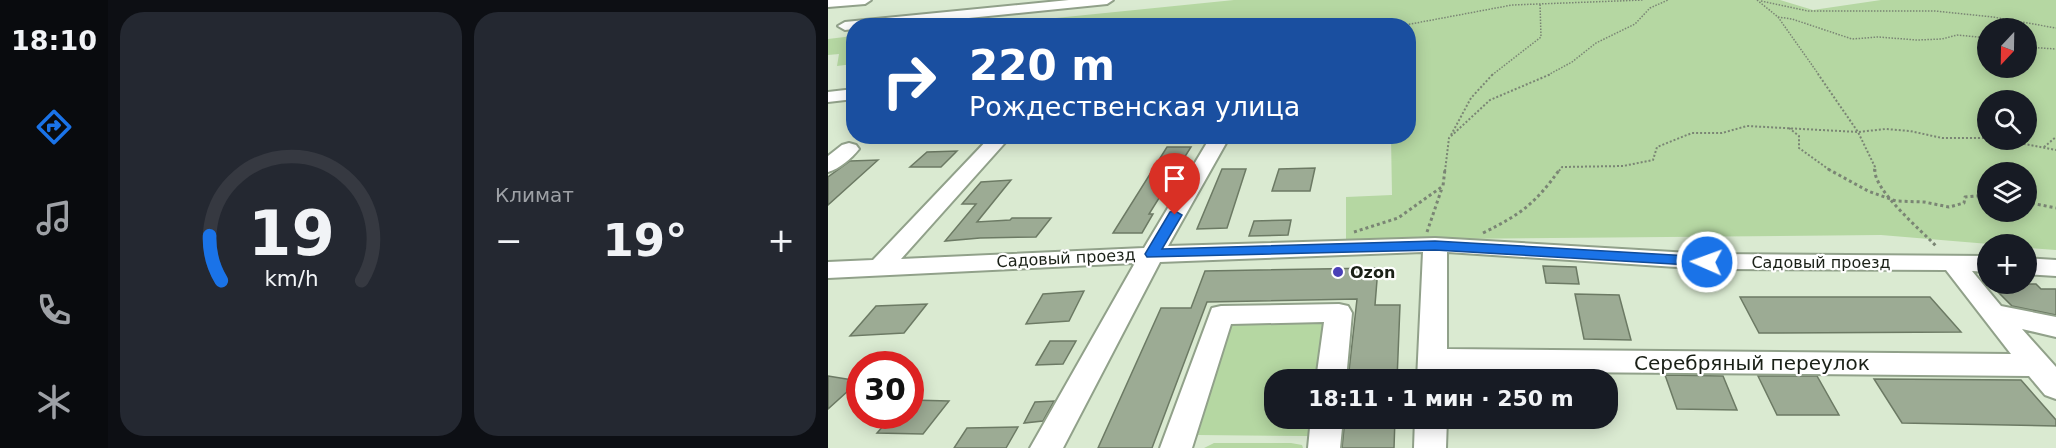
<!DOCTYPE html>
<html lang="ru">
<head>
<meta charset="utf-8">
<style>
  body { margin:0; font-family:"DejaVu Sans",sans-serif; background:#242831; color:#f1f3f6; height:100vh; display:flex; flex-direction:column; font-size:22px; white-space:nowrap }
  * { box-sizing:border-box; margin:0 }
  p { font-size:20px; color:#9ea1a6 }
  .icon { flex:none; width:33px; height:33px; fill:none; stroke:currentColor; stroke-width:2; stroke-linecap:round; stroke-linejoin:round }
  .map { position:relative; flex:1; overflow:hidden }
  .panel { display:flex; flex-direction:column; gap:12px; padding:12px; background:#0d0f14; width:720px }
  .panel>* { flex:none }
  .hud { position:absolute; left:18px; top:18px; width:570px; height:126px; border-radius:24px; box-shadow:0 3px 15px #0003; background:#1a4fa0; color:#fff; overflow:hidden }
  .needle { width:39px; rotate:202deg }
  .controls { position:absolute; left:1149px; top:18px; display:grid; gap:12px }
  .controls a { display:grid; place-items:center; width:60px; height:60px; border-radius:50%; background:#171b24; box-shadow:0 3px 15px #0003; font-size:30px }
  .speed { position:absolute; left:18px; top:351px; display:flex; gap:12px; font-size:30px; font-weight:700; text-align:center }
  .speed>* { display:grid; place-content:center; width:78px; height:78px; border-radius:50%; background:#171b24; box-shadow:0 3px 15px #0003; line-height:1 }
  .speed .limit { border:9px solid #d22; background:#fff; color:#111 }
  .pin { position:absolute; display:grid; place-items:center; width:51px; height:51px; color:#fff; margin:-62px -26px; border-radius:50% 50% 50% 0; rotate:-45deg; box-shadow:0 0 6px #0007 }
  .pin .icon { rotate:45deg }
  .me { position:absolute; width:66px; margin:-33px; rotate:272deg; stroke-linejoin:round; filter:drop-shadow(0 0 4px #0008) }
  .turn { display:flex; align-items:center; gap:21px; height:126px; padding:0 24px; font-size:27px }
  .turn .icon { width:78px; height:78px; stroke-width:2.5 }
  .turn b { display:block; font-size:42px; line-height:51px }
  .big { font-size:45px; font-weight:600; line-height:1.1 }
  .panel .widget { flex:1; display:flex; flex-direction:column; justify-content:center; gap:9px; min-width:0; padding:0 21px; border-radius:24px; background:#242831 }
  .panel .dial { align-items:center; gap:0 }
  .dial svg { height:156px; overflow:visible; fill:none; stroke:#363941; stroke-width:7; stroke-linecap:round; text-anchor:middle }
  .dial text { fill:#f1f3f6; stroke:none }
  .heat { display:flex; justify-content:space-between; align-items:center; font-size:33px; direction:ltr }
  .panel .tiles { flex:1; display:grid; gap:12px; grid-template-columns:repeat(2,1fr) }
  .trip { position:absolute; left:436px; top:369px; width:354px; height:60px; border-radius:24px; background:#171b24; box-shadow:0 3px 15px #0003; font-weight:600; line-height:60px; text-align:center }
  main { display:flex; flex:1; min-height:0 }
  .menu { display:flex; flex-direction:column; width:108px; justify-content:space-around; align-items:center; background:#090b0e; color:#9ea1a6 }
  .menu .icon { width:42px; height:42px }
  .menu .active { color:#1a73e8 }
  .menu b { font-size:27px; color:#f1f3f6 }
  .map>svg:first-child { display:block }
</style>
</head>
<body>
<main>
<nav class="menu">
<b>18:10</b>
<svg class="icon active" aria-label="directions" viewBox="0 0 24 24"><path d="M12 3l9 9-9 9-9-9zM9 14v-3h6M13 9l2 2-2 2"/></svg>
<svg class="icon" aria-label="music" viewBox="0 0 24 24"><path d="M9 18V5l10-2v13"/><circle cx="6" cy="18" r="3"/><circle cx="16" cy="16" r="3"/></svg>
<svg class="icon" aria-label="phone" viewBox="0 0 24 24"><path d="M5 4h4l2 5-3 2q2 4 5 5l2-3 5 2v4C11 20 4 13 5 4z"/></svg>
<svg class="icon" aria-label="climate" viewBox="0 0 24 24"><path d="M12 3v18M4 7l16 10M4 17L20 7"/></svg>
</nav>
<section class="panel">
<div class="tiles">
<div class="widget dial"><svg viewBox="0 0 100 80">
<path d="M14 69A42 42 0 1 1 86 69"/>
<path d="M14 69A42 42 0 0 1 8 46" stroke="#1a73e8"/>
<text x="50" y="56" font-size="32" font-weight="700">19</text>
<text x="50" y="72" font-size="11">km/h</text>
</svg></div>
<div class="widget"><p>Климат</p>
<div class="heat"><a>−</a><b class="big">19°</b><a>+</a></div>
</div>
</div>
</section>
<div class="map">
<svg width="1228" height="448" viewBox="0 0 1228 448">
  <rect width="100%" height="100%" fill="#daead1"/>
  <path fill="#b5d7a2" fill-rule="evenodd" d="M406,0H952L985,10L1053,0H1228V250L1199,248L1198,244H1161L1053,235L518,240V197L564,195L563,137L580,136V26H148ZM1160,28H1198V68H1160ZM1160,100H1198V140H1160ZM1160,172H1198V212H1160Z
    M25,36V64L9,66L11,54L0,55V39Z
    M498,320L489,379L447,380V418L483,419L481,436L370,435L403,322Z
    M386,443H463L474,445L475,448H376Z"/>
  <path fill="#9cab94" stroke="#6c7a64" stroke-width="1.5" d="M339,147H363L321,214H325L314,233H285Z
    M129,151L113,167H82L99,152Z
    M50,160L0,205V177L22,161Z
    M487,168L482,191H444L451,169Z
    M394,169H418L399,228L369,229Z
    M183,180L149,222L182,220L184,218H223L208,237L152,238L117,241L148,204H134L153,182Z
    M463,220L460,235L421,236L426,221Z
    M715,266L748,267L751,284L718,283Z
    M550,268L547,305H572L569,380H520L529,299L379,302L324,448H270L333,308H363L377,271Z
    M1173,284H1208L1213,289H1228V315L1184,306L1167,289H1178Z
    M256,291L241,321L198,324L215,294Z
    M747,294L791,295L803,340L756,339Z
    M912,297H1102L1133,332L931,333Z
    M99,304L76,333L22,336L48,306Z
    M222,341H248L235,364L208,365Z
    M837,375L895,376L909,410L849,409Z
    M0,376L31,381L0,409Z
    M930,376H989L1011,415H949Z
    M1046,379L1193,380L1228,420V426L1074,423Z
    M82,400L121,401L95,434L49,433L64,416H82Z
    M226,401L215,421L196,423L207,402Z
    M517,418H567L566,448H514Z
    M190,427L178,448H126L139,428Z"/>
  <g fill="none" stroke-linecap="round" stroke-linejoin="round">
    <g stroke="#91a18a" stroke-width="4">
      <path id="minor" d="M0,0H43L37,4L0,7Z
        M241,0H285L279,4L62,26H26V29L17,30L10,26L17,22Z
        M26,89V99L0,102V92Z
        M163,136H183L73,259L316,248L383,136H402L340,246L607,238L879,254L1160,256V272L1144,271L1173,306L1228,317V337L1194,329L1228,367V399L1217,395L1201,376L619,371V380H589L595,252L332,262L235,448H202L307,263L0,278V262L45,260ZM619,252L879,269L1118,270L1183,354L619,349Z
        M21,143L28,145L31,149C24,158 11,169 0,172V156L14,145Z
        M1198,258L1228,260V276L1198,274Z
        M511,304L520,306L524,313L518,380H488L496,322L403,324L364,448H332L384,308L393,306Z
        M483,418H515L512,448H480Z
        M587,418H619L618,448H586Z"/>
    </g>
    <path stroke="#7a8574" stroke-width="1.5" stroke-dasharray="1.5 1.5" stroke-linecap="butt" d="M929,0L950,17L991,75
      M933,1L980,11H1107L1165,17L1228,28
      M950,17L964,19L1024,39L1050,37L1089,40L1114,39L1129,35L1160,38
      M572,26L684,5L815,0
      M1198,47L1228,49
      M664,75L713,37L712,3
      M720,75L744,62L768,43L807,24L822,8L840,0"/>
    <path stroke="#7a8574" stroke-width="2" stroke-dasharray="2 2" stroke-linecap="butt" d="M961,128L971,136V148L1003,171
      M623,135L643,98L665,74
      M1176,140L1228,150
      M1216,147L1228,137
      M617,171L621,138L662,100L723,74
      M731,171L734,167L795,166L825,160L829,147L864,133H894L919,126L1030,132L990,74
      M1046,171L1047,167L1030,132L1058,129L1082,131L1114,138H1160"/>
    <path stroke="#7a8574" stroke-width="3" stroke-dasharray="3 3" stroke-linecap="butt" d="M1000,169L1040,191L1068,201L1096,202L1121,207L1136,203L1137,197L1160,195
      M1047,169C1044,189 1095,232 1109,247
      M1198,202L1228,208
      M526,232L570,218L615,186L617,169
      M599,232L614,188
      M655,233C693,214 707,204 732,169"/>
    <use href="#minor" fill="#fff" fill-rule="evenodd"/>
  </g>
  <path fill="#1a73e8" stroke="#114b97" stroke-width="1.5" d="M347,211L354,215L334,249L607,241L879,257L887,262L879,266L607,250L319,257L317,254L342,212Z"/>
  <circle fill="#4a40b7" stroke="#fff" stroke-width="2" cx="510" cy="272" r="6"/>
  <g text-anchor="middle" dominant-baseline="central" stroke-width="4.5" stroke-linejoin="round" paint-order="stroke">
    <g font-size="16" fill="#1a2017" stroke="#fff">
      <text transform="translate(238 258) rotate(-3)">Садовый проезд</text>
      <text x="993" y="262">Садовый проезд</text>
    </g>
    <g font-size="16" font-weight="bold" fill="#1a2017" stroke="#fff" text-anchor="start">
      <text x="522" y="272">Ozon</text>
    </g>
    <g font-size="20" fill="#1a2017" stroke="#fff">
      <text x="924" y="363">Серебряный переулок</text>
    </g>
  </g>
</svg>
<div class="controls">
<a><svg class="needle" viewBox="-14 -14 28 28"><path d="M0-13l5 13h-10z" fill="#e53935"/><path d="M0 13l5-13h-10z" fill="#9ea1a6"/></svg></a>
<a><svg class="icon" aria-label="search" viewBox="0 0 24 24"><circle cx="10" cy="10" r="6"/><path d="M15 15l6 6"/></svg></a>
<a><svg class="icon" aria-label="layers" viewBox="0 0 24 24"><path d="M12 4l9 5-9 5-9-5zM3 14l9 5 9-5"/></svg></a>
<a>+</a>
</div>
<div class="speed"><div class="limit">30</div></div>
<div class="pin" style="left:347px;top:215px;background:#d93025"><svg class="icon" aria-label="arrive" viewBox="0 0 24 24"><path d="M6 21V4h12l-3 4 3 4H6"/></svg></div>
<svg class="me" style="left:879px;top:262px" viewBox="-20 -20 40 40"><circle r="17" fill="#1a73e8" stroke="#fff" stroke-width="3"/><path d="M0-11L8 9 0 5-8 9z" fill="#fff"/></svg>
<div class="trip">18:11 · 1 мин · 250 m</div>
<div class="hud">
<div class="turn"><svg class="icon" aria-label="right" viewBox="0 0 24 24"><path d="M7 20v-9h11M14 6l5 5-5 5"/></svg><div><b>220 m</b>Рождественская улица</div></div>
</div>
</div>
</main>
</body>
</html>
